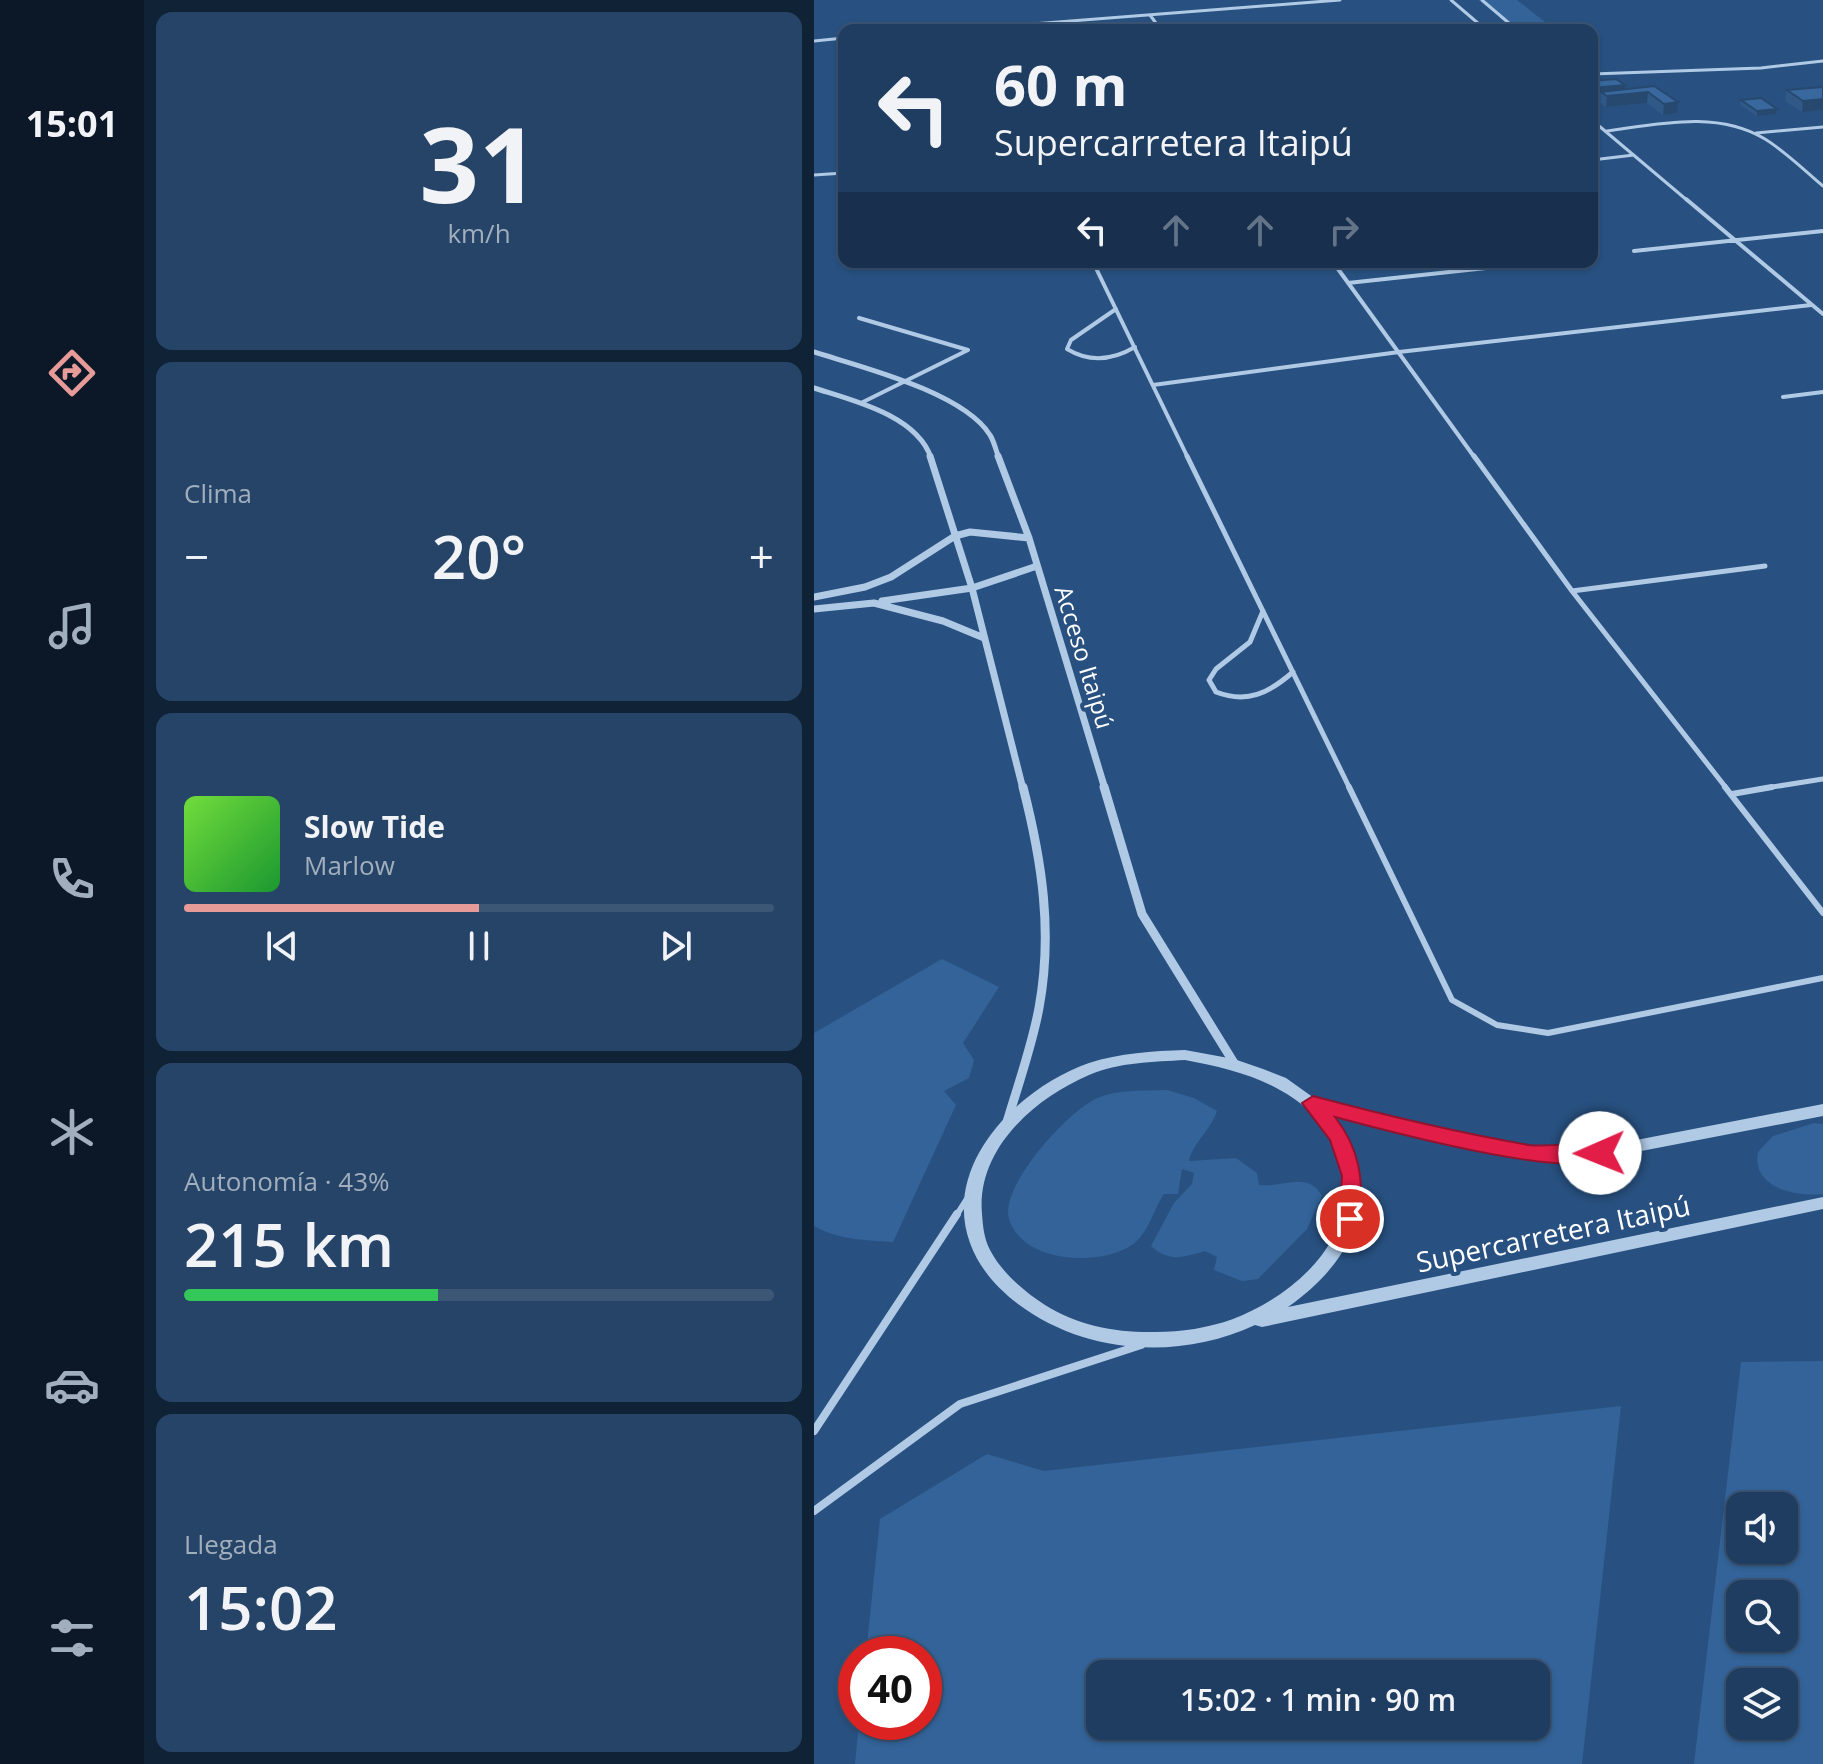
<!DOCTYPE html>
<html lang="es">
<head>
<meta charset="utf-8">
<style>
  body { margin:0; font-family:"Open Sans",sans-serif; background:#264467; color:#f1f3f6; height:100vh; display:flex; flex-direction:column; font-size:30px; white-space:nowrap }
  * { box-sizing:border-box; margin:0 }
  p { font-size:26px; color:#a1aebd }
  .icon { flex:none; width:44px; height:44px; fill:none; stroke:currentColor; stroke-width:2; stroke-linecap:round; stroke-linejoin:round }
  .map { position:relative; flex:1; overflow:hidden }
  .details { display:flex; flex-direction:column; gap:12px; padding:12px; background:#102235; width:670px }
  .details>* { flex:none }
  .guide { position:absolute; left:24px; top:24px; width:760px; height:244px; border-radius:16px; box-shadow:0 2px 6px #0004,0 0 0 2px #3c5676; background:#1e3d61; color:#f1f3f6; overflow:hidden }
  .controls { position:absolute; left:912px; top:1492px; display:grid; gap:16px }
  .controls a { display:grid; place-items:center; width:72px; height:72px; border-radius:16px; background:#1e3d61; box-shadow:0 2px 6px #0004,0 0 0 2px #3c5676; font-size:40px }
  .speed { position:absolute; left:24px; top:1636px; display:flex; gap:16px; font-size:40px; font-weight:700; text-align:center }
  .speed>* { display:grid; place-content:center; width:104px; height:104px; border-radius:50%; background:#1e3d61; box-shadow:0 2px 6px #0004,0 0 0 2px #3c5676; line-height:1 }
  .speed .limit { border:12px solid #d22; background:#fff; color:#111 }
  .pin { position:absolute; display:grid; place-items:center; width:68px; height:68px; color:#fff; margin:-34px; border:4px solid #fff; border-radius:50%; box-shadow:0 2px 8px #0007 }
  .me { position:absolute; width:88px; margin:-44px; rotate:269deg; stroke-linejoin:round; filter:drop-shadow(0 0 6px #0008) }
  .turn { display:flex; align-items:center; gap:28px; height:168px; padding:0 24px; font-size:36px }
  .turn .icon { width:104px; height:104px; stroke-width:2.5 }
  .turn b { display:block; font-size:56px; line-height:68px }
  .lanes { display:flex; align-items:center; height:76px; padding:0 24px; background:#0003; justify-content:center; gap:40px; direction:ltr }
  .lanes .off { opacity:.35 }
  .big { font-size:60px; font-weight:600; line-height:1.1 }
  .details .tile { flex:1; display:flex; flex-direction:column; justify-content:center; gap:12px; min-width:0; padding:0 28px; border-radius:16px; background:#264467 }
  .details .dial { align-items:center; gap:0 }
  .dial b { font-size:104px; line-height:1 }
  .song { display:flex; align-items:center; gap:24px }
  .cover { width:96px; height:96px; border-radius:12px; background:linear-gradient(135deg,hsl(100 70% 55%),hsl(130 70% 35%)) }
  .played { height:8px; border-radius:4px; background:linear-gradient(90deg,#e69b98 50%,#3c5676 50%) }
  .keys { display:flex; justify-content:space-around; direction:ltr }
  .heat { display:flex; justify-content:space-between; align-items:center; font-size:44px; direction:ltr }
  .charge { height:12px; border-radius:6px; background:linear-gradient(90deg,#34c759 43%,#3c5676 0) }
  .trip { position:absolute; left:272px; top:1660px; width:464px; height:80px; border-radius:16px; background:#1e3d61; box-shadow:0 2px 6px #0004,0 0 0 2px #3c5676; font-weight:600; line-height:80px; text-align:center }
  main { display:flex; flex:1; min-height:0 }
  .menu { display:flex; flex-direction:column; width:144px; justify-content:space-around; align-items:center; background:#0c1827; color:#a1aebd }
  .menu .icon { width:56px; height:56px }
  .menu .current { color:#e69b98 }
  .menu b { font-size:36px; color:#f1f3f6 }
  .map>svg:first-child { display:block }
</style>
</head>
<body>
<main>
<nav class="menu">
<b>15:01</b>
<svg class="icon current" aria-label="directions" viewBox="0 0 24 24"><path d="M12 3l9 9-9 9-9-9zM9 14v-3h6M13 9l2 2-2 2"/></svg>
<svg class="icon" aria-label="music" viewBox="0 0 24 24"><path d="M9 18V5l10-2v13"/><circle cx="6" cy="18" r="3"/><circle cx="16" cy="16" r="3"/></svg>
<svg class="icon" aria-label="phone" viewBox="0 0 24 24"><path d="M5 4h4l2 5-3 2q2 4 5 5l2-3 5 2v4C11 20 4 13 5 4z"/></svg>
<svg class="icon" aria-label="climate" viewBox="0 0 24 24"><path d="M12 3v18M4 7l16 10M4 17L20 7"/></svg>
<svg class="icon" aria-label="car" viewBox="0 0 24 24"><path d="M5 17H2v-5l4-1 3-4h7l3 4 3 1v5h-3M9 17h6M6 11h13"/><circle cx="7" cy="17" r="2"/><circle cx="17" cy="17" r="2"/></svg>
<svg class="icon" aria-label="filters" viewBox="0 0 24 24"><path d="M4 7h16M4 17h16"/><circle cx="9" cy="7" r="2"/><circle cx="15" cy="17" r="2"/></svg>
</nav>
<section class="details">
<div class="tile dial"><b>31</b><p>km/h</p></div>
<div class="tile"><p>Clima</p>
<div class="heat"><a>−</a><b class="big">20°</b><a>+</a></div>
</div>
<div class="tile">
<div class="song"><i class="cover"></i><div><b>Slow Tide</b><p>Marlow</p></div></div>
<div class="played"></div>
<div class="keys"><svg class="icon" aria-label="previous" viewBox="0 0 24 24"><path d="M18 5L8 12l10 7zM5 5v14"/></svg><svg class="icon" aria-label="pause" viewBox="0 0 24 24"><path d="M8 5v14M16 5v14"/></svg><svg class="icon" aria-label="next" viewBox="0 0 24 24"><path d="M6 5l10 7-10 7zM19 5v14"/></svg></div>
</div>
<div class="tile"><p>Autonomía · 43%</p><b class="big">215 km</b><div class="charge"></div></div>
<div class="tile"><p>Llegada</p><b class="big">15:02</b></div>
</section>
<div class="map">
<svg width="1009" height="1764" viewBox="0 0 1009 1764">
  <rect width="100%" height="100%" fill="#285181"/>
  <path fill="#336398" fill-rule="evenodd" d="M664,0H703L741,30H702Z
    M128,959L185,987L149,1043L160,1060L155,1078L130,1091L142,1105L79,1242C51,1240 25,1240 0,1226V1033Z
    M353,1090L380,1098L403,1111C397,1130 378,1144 375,1161L422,1158L443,1173L445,1185C469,1188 494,1170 508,1196L493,1229L444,1279L428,1281L400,1270L403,1257L391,1251C369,1257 356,1263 337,1246L360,1203L378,1184L380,1173L368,1169L364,1194H350C339,1210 335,1233 318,1245C285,1267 208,1263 195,1219C185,1186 257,1107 286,1097C306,1089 332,1091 353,1090Z
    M1000,1123L1009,1124V1194C982,1197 937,1188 944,1152L959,1136Z
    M1009,1361V1764H880L927,1362ZM970,1506V1550H926V1506ZM970,1594V1638H926V1594ZM970,1682V1726H926V1682Z
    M807,1406L768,1764H41L45,1722H110V1654H52L66,1519L173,1454L230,1471ZM722,1674V1726H286V1674Z"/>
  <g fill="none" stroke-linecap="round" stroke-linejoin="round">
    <path stroke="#b0cae6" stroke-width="3" d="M637,0L672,30
      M668,0L703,30
      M336,15L347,30
      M140,30L526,0
      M0,41L30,38
      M778,74L947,68L1009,61
      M778,120L874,201
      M793,131C845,124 903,110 951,139C972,152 990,170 1009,186
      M942,133L1009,127
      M778,160L820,155
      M0,175L30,173"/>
    <path stroke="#b0cae6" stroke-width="4" d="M872,199L1009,314
      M820,251L1009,231
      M279,262L374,458
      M519,262L661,458
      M534,283L672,268
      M302,309L257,340L253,349C276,363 299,360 321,347
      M45,318L154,350L47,403
      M339,385L585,352L997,305
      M969,397L1009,392"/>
    <path stroke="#b0cae6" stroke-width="5" d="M373,456L536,789
      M660,456L758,591L913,789
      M758,591L951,566
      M449,611L436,642L402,669L395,680L402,692C433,704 455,693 479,672
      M946,789L1009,779"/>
    <path stroke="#b0cae6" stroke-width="6" d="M535,787L638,1000L683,1025L734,1033L1009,978
      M911,787L1009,913
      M918,794L958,787
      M142,1216L156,1194"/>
    <path stroke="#b0cae6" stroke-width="8" d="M0,1431L143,1214
      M0,1511L146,1404L327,1345"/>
    <path stroke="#b0cae6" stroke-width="5" d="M0,352C47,367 149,392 176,435C180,441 182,451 185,458
      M0,388C37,400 103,415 117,458"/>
    <path stroke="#b0cae6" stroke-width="7" d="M116,456L158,588L209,789
      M184,456L215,538L291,789
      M0,597L51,587L77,577L141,536L156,532L215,538
      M68,601L158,588L223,566
      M0,609L60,603L129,621L170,638"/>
    <path stroke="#b0cae6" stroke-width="9" d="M290,787L328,914L420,1063
      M193,1122C204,1085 218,1046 225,1008C239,932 228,861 209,787"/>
    <path fill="#b0cae6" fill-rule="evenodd" d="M371,1050L420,1059L449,1069L472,1078L500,1098L618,1129L721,1148L786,1147L1009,1104V1116L786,1159L721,1160L618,1141L516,1113C573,1187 545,1257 474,1307L1009,1197V1209L448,1327L441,1325C366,1360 272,1355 204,1304C183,1288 165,1268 156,1243C127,1163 206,1087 275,1063C306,1053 338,1051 371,1050ZM371,1060C409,1067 447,1076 479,1098C502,1113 516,1135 525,1160C551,1234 482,1295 419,1319C394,1328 367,1332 342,1332C304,1333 264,1326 231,1305C210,1291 188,1273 176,1250C170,1238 169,1227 168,1214C162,1149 221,1098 275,1075C305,1062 339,1062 371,1060Z"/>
  </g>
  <path fill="#305988" d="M778,81L810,89L840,86L864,102L863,113L849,115L833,103L792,107L786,103L787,93L778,94Z
    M1009,87L988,112L971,101L973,90Z
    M927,100L963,109L962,114L943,116L926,105Z"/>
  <path fill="#27496f" d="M811,85L810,91L778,94V88Z
    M834,92L833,103L792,107L793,96Z
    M1009,99V110L988,112L989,101Z
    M864,102L863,113L849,115L850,104Z
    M963,109L962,114L943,116V111Z"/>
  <path fill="#38689e" stroke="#27496f" stroke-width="2" d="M802,79L811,85L778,88V81Z
    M840,86L864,102L850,104L834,92L793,96L787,92Z
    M1009,87V99L989,101L973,90Z
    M947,98L963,109L943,111L927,100Z"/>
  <path fill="#e11d48" stroke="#92132f" stroke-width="2" d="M499,1096C570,1115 641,1132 715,1145C733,1148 789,1138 797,1153C778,1188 559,1127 521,1117C546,1149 549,1179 547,1219L536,1227L525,1219L528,1176L516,1140L488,1103Z"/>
  <g text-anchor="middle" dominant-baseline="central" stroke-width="8" stroke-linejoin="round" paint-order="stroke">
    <g font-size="24" fill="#fff" stroke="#285181">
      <text transform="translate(271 657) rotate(73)">Acceso Itaipú</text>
    </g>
    <g font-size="28" fill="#fff" stroke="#285181">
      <text transform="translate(739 1233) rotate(-12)">Supercarretera Itaipú</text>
    </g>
  </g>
</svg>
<div class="controls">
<a><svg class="icon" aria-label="sound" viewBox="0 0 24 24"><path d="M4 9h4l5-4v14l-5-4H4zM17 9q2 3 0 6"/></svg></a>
<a><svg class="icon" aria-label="search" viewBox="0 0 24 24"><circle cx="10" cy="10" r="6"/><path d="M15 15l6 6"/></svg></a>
<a><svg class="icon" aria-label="layers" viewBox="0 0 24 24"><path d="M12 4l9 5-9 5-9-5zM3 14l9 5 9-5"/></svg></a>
</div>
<div class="speed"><div class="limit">40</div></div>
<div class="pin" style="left:536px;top:1219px;background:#d93025"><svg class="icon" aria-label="arrive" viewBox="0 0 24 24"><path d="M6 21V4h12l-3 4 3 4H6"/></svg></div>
<svg class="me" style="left:786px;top:1153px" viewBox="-20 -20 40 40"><circle r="19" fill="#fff"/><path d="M0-13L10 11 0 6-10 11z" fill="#e11d48"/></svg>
<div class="trip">15:02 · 1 min · 90 m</div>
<div class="guide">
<div class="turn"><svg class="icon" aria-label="left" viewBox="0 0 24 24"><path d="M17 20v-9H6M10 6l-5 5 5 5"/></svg><div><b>60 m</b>Supercarretera Itaipú</div></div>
<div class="lanes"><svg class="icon" aria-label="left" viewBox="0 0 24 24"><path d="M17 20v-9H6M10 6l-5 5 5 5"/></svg><svg class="icon off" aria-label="ahead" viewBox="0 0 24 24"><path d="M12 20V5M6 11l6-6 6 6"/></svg><svg class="icon off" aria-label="ahead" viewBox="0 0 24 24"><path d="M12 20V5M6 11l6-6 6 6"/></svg><svg class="icon off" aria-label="right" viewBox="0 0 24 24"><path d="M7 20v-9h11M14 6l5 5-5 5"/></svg></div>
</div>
</div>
</main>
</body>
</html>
